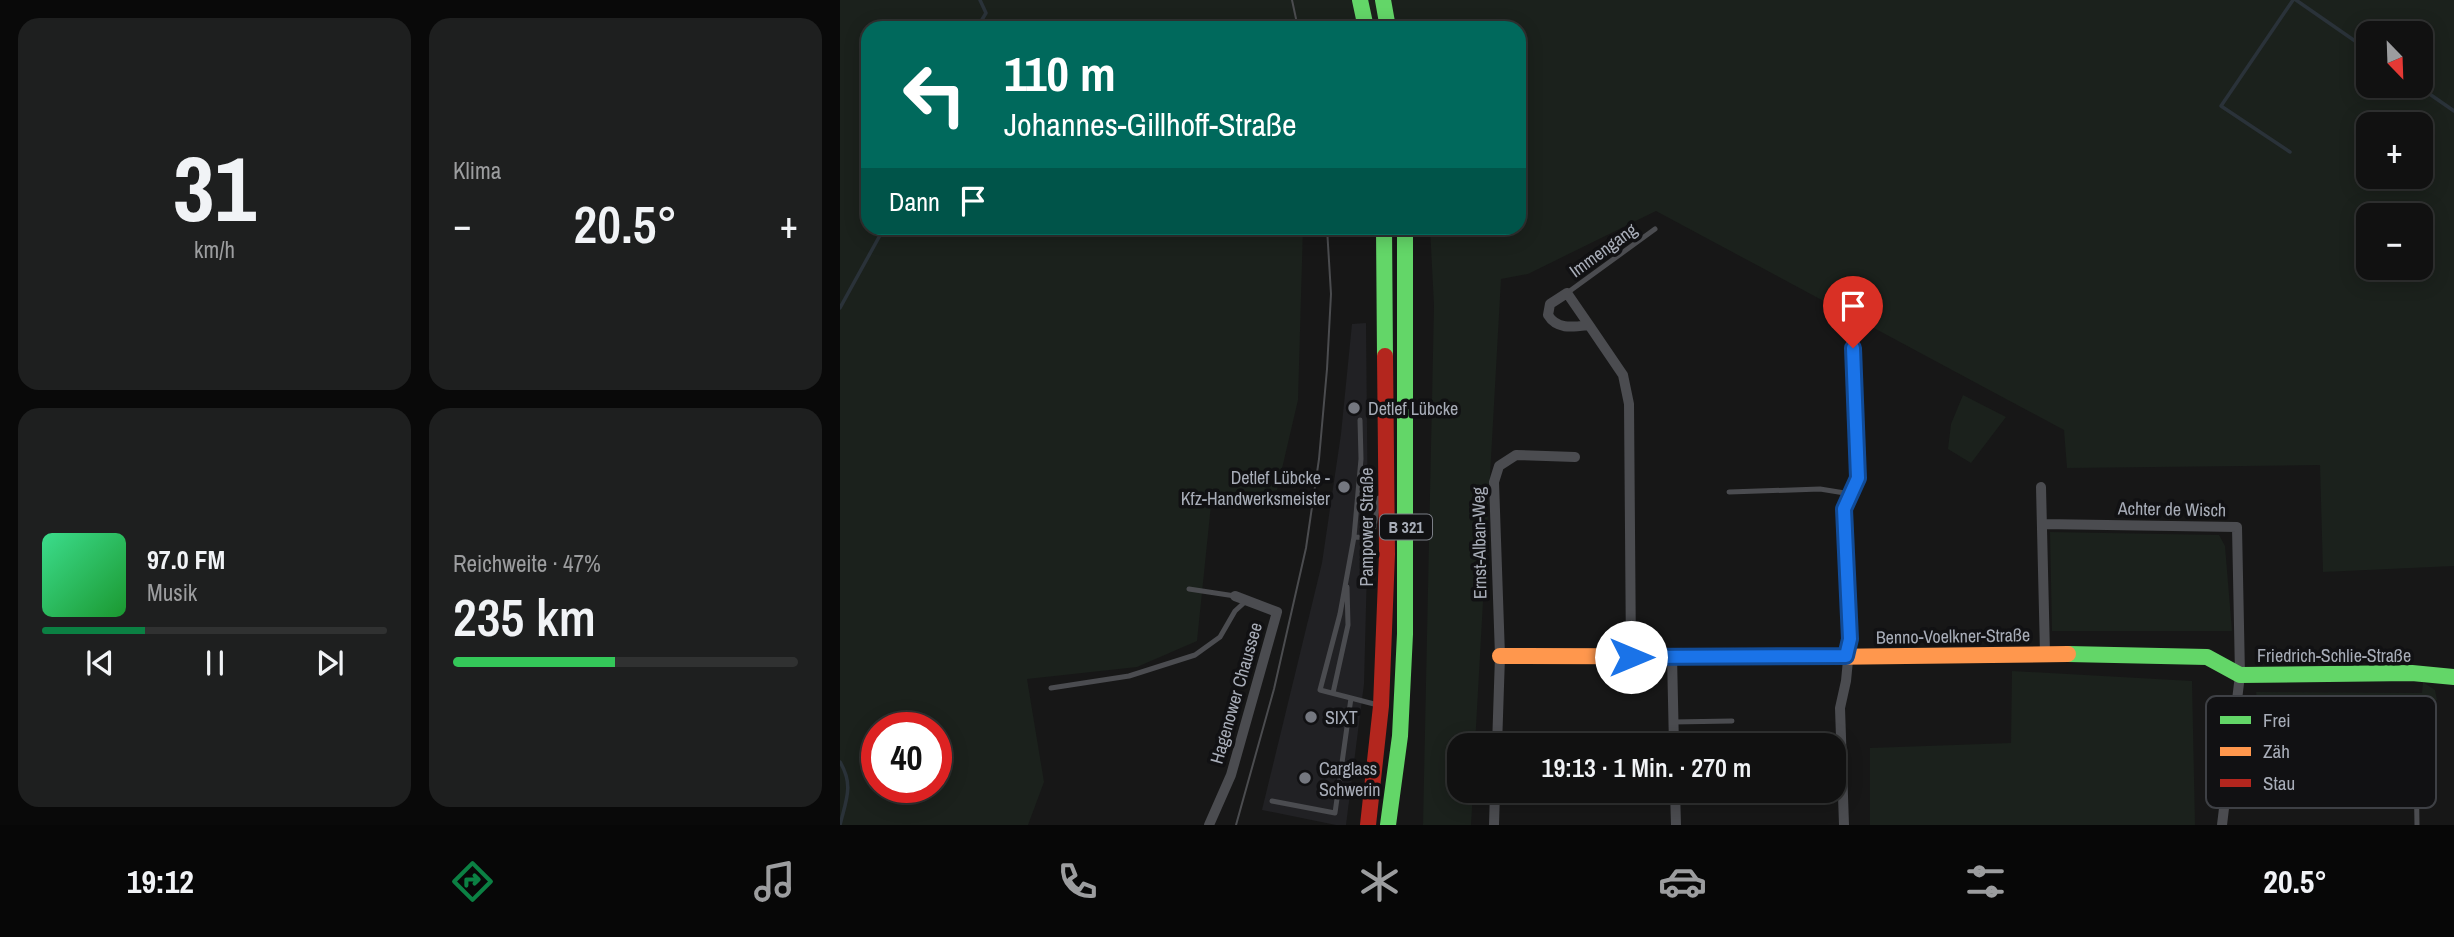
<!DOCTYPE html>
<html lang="de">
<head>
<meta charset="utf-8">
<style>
  body { margin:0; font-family:"Archivo Narrow",sans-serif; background:#1e1f1f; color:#f1f3f6; height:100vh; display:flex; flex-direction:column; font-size:26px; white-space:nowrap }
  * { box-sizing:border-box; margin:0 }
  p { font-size:23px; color:#9c9d9f }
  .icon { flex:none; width:38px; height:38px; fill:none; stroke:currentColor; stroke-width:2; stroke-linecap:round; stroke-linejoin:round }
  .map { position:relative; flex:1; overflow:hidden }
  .side { display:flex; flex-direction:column; gap:18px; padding:18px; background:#090909; width:840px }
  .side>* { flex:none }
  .hud { position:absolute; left:21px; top:21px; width:665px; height:214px; border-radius:21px; box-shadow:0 4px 18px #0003,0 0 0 2px #303131; background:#00695c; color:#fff; overflow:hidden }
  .needle { width:46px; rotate:157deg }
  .buttons { position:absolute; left:1516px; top:21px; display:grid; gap:14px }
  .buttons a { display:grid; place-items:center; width:77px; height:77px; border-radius:14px; background:#111; box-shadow:0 4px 18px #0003,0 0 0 2px #303131; font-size:35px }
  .speed { position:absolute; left:21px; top:712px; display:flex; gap:14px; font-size:35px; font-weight:700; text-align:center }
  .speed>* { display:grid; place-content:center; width:91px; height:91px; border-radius:50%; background:#111; box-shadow:0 4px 18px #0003,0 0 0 2px #303131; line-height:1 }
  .speed .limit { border:10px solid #d22; background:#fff; color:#111 }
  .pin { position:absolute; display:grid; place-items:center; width:60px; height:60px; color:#fff; margin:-72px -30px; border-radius:50% 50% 50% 0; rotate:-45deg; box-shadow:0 0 7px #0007 }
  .pin .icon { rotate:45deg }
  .me { position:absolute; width:77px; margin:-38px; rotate:90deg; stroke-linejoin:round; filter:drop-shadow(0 0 5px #0008) }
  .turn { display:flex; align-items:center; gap:24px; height:147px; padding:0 28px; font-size:32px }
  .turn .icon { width:91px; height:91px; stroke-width:2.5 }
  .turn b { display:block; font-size:49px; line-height:60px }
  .then { display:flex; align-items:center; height:66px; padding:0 28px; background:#0003; gap:14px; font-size:26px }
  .big { font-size:52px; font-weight:600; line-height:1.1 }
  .side .tile { flex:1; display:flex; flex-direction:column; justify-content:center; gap:10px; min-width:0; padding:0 24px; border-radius:21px; background:#1e1f1f }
  .side .dial { align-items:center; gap:0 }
  .dial b { font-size:91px; line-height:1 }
  .song { display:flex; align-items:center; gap:21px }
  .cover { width:84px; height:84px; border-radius:10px; background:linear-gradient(135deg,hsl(150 70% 55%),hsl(130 70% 35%)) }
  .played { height:7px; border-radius:4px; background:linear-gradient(90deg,#0b8043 30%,#303131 30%) }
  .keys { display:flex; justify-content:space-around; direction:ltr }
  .heat { display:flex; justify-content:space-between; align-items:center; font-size:38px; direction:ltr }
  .charge { height:10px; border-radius:5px; background:linear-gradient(90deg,#34c759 47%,#303131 0) }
  .side .tiles { flex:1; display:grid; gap:18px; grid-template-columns:repeat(2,1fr) }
  .trip { position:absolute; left:607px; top:733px; width:399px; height:70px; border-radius:21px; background:#111; box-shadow:0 4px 18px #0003,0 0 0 2px #303131; font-weight:600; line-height:70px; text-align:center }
  .menu { display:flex; height:112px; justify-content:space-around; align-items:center; background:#070707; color:#9c9d9f }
  .menu .icon { width:49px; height:49px }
  .menu .current { color:#0b8043 }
  .menu b { font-size:32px; color:#f1f3f6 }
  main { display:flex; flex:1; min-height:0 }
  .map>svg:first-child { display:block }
</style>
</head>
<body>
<main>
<section class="side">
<div class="tiles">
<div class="tile dial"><b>31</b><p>km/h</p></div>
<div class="tile"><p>Klima</p>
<div class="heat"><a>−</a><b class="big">20.5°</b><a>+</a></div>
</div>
<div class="tile">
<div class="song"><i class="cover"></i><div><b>97.0 FM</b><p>Musik</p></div></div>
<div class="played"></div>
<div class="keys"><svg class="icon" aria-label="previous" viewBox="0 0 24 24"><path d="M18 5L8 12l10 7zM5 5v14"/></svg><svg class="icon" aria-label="pause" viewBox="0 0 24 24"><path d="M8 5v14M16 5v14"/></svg><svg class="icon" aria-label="next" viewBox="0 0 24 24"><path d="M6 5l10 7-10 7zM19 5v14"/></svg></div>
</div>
<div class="tile"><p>Reichweite · 47%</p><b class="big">235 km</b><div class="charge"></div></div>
</div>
</section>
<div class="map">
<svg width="1614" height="825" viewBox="0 0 1614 825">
  <rect width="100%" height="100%" fill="#171717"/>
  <path fill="#212124" d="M526,323L528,530L524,684L506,825H496L422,810L482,563L501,434L512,324Z"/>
  <path fill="#1b211c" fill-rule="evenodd" d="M0,0H1614V566L1483,572L1480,465L1227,468L1224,430L816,211L688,274L661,279L635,745L620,746V791H633L631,825H583L594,305L590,228H679V28H28V228H463L458,400L437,490L371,505L357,641L297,667L187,679L204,782L188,825H0ZM1528,33H1580V86H1528ZM1528,124H1580V177H1528ZM1528,215H1580V268H1528ZM37,728H96V788H37Z
    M1123,395L1166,417L1131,463L1108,449L1111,424Z
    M1210,532L1379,535L1385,546L1392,631H1212Z
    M1172,671L1352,681L1355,825H1030V748L1171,743Z
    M1583,682L1595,690L1597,700L1417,699L1416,692L1582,693Z"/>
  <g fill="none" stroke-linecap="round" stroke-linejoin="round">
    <path stroke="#2a3239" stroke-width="3.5" d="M1456,0L1528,50
      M137,28L146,13L140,0
      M1578,86L1614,111
      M1450,152L1381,106L1453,0
      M0,308L44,228
      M0,762C14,785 6,800 0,825"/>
    <path stroke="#4b4c50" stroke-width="5" d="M727,293L815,229
      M889,492L980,489L1011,494
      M514,537L521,459L520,420
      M349,589L395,596
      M211,688L289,676L355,655L380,637L395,611L406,601
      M493,693L508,625L507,587
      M538,705L480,690L500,614L514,537L532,538L539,498
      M833,722L892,721
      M1388,774L1445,772L1460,762L1576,765L1577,825
      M432,801L495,813L511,698"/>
    <path stroke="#4b4c50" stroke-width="10" d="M749,325L727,293L710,304L708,315C717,330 733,327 749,325L783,375L789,404L791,657
      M1201,487L1205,654
      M1202,524L1397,527L1400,675L1382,825
      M832,656L834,746
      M657,746L660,656L654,482L659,466L676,455L735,457
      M835,791L836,825
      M369,825L391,775L437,612L395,596
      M654,825L655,791
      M1004,825L1000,708L1006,681L1010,639L1004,509L1018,478L1013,348"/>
    <path stroke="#63d668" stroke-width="16" d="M520,0L526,28
      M543,0L548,28
      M544,228L545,356
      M1228,654L1367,657L1400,675L1572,673L1614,677
      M548,825L560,736L565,634V228"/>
    <path stroke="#ff974d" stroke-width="16" d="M660,656L982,657L1228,654"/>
    <path stroke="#b3261e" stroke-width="16" d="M528,825L541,706L547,554L545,356"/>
    <path stroke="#4b4c4f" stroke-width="2" d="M452,0L458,28
      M396,825L434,689L466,548L479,459L487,369L491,294L487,228"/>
  </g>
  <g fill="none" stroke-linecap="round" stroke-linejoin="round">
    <g stroke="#114b97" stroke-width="18">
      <path id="route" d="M791,657L1006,656L1010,639L1004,509L1018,478L1013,348"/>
    </g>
    <use href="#route" stroke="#1a73e8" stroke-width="12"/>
  </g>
  <g fill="#757880" stroke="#111113" stroke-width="2.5">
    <circle cx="514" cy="408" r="7"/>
    <circle cx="504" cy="487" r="7"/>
    <circle cx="471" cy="717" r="7"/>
    <circle cx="465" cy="778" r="7"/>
  </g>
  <g text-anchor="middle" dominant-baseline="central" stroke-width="7" stroke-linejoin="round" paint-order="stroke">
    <rect fill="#111113" stroke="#7b7e86" stroke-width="2" x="540" y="514.5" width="52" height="25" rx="5"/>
    <g font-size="16" font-weight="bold" fill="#a8adb8">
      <text x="566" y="527">B 321</text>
    </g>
    <g font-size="18" fill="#a8adb8" stroke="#111113">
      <text transform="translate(763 250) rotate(-36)">Immengang</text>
      <text transform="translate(1332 509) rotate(1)">Achter de Wisch</text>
      <text transform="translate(526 527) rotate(-90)">Pampower Straße</text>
      <text transform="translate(639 543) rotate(-91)">Ernst-Alban-Weg</text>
      <text transform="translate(1113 636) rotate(-1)">Benno-Voelkner-Straße</text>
      <text x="1494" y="655">Friedrich-Schlie-Straße</text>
      <text transform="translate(396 693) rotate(-74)">Hagenower Chaussee</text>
    </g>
    <g font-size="18" fill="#a8adb8" stroke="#111113" text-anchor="start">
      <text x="528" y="408">Detlef Lübcke</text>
      <text x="490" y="477" text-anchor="end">Detlef Lübcke -<tspan x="490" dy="21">Kfz-Handwerksmeister</tspan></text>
      <text x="485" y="717">SIXT</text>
      <text x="479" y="768">Carglass<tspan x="479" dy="21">Schwerin</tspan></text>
    </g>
  </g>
  <rect x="1366" y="696" width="230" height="112" rx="10" fill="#111113" stroke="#3e4045" stroke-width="2"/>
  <rect x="1380" y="716" width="31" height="8" fill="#63d668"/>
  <rect x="1380" y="747" width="31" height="9" fill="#ff974d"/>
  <rect x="1380" y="779" width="31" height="8" fill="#b3261e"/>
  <g font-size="19" fill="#a8adb8">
    <text x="1423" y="727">Frei</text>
    <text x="1423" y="758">Zäh</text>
    <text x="1423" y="790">Stau</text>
  </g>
</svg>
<div class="buttons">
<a><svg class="needle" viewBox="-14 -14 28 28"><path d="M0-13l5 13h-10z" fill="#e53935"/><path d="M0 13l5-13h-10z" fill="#9c9d9f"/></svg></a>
<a>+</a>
<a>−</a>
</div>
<div class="speed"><div class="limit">40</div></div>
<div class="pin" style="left:1013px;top:348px;background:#d93025"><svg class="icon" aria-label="arrive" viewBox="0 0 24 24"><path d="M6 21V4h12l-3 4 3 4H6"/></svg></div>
<svg class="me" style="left:791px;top:657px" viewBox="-20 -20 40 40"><circle r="19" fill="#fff"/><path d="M0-13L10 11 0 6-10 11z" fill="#1a73e8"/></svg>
<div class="trip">19:13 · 1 Min. · 270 m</div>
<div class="hud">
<div class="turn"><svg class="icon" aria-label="left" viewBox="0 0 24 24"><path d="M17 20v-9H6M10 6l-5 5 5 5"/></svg><div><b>110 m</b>Johannes-Gillhoff-Straße</div></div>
<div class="then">Dann<svg class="icon" aria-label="arrive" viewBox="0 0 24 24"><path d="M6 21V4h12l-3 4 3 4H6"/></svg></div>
</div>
</div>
</main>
<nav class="menu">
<b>19:12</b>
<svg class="icon current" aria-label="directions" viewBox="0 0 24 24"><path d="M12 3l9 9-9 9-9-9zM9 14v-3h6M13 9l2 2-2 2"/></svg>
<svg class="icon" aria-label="music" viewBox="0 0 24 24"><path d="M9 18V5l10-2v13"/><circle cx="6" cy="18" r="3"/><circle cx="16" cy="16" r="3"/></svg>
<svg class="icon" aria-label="phone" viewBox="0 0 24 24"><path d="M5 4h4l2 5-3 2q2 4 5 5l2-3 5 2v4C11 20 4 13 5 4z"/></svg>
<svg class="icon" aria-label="climate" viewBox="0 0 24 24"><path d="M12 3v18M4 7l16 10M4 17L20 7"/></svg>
<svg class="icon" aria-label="car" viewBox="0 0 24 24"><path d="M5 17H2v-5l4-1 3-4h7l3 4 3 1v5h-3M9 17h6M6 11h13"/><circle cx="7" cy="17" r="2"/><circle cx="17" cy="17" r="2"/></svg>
<svg class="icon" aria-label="filters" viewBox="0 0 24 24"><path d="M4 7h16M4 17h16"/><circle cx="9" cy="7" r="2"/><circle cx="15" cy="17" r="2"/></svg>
<b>20.5°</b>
</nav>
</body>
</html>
